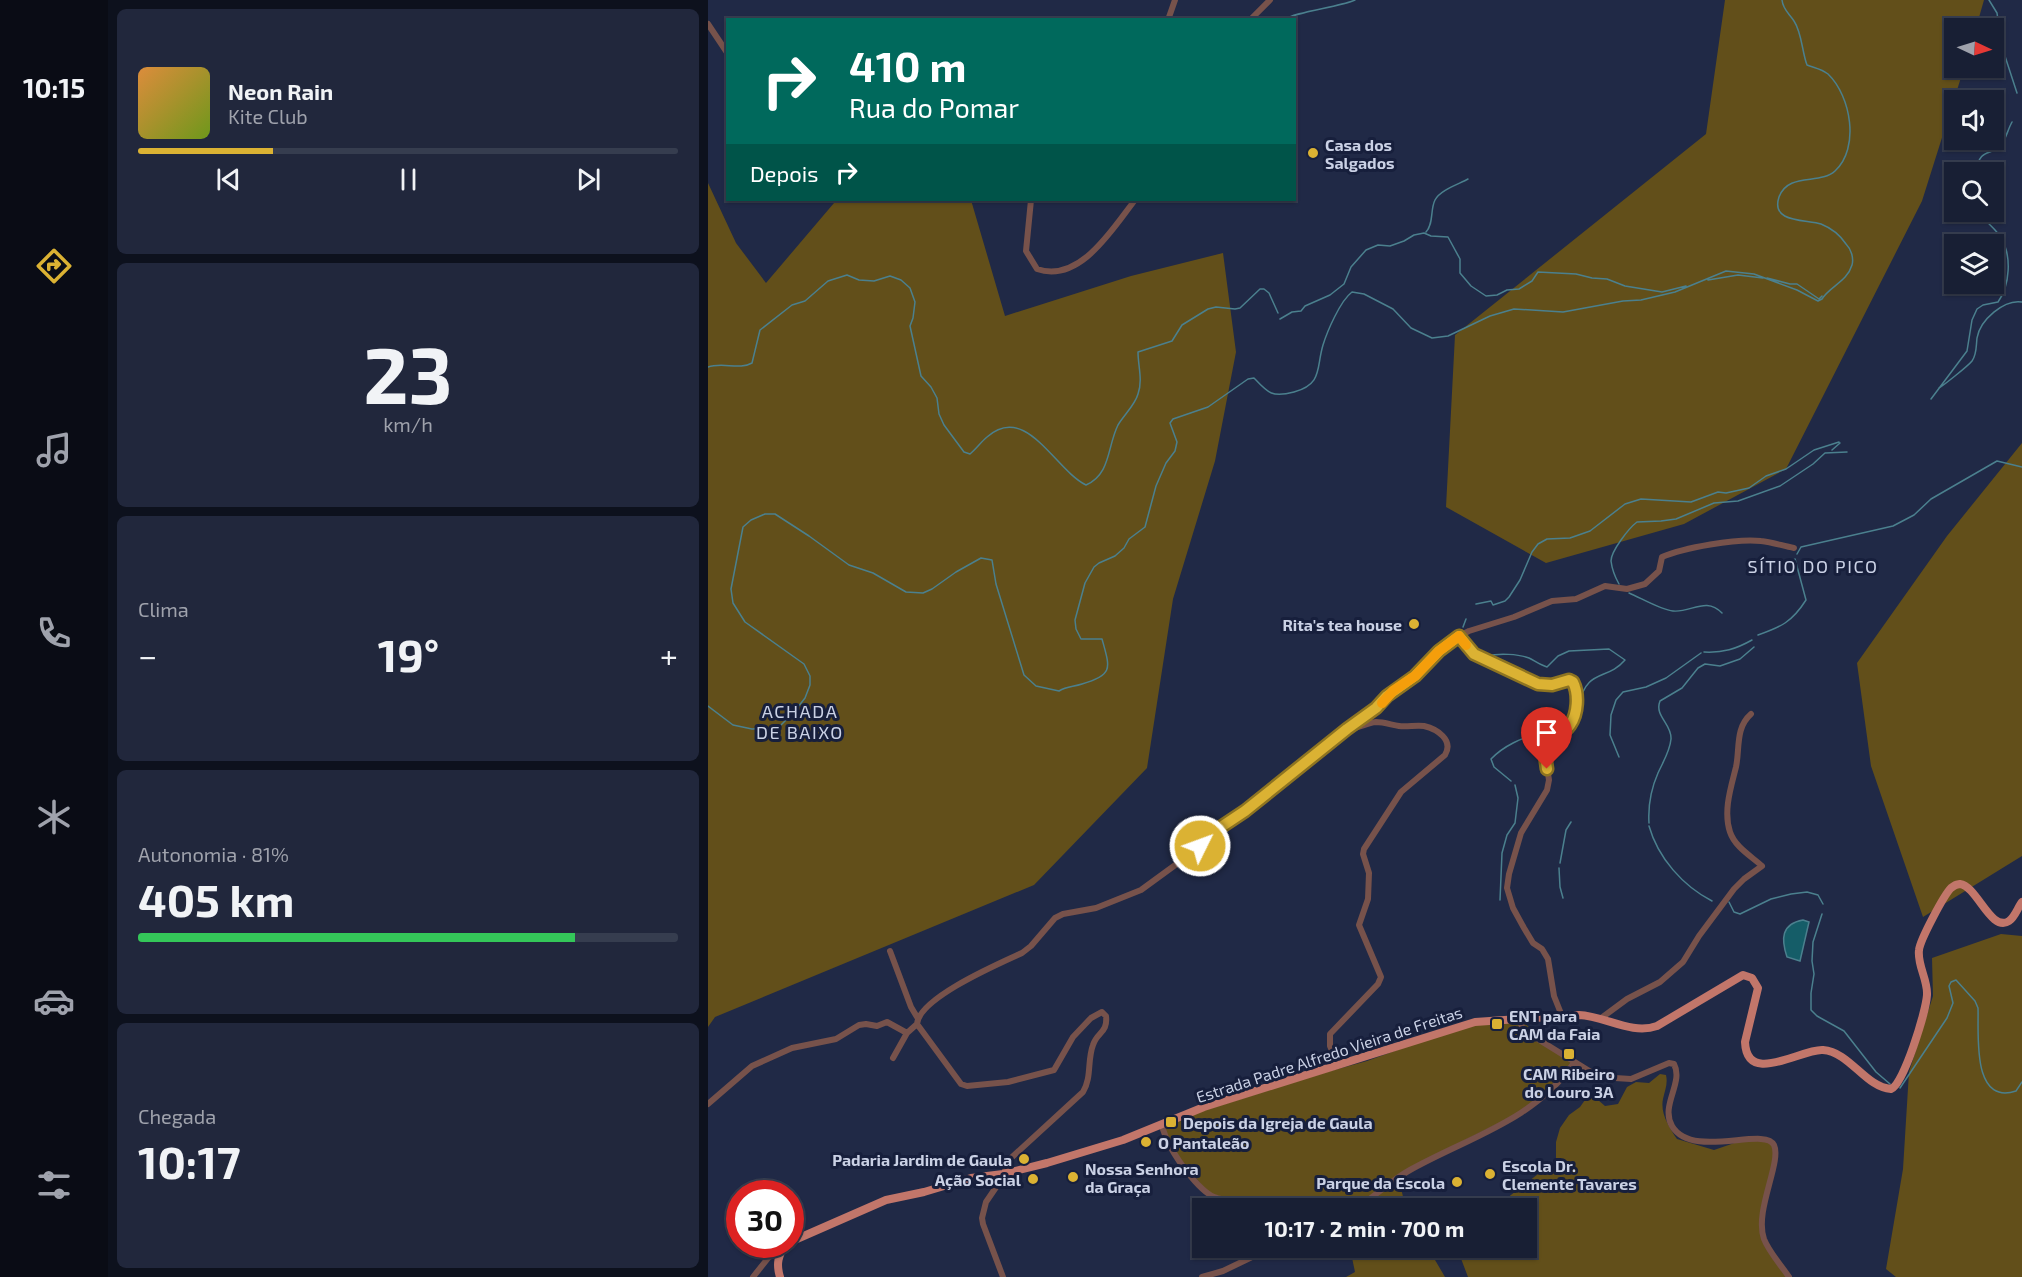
<!DOCTYPE html>
<html lang="pt">
<head>
<meta charset="utf-8">
<style>
  body { margin:0; font-family:"Exo 2",sans-serif; background:#21273c; color:#f1f3f6; height:100vh; display:flex; flex-direction:column; font-size:22px; white-space:nowrap }
  * { box-sizing:border-box; margin:0 }
  p { font-size:20px; color:#9fa2ac }
  .icon { flex:none; width:33px; height:33px; fill:none; stroke:currentColor; stroke-width:2; stroke-linecap:round; stroke-linejoin:round }
  .map { position:relative; flex:1; overflow:hidden }
  .side { display:flex; flex-direction:column; gap:9px; padding:9px; background:#0d111d; width:600px }
  .side>* { flex:none }
  .banner { position:absolute; left:18px; top:18px; width:570px; height:183px; border-radius:0px; box-shadow:0 2px 4px #0004,0 0 0 2px #363d4f; background:#00695c; color:#fff; overflow:hidden }
  .needle { width:39px; rotate:94deg }
  .controls { position:absolute; left:1236px; top:18px; display:grid; gap:12px }
  .controls a { display:grid; place-items:center; width:60px; height:60px; border-radius:0px; background:#181f34; box-shadow:0 2px 4px #0004,0 0 0 2px #363d4f; font-size:30px }
  .speed { position:absolute; left:18px; top:1180px; display:flex; gap:12px; font-size:30px; font-weight:700; text-align:center }
  .speed>* { display:grid; place-content:center; width:78px; height:78px; border-radius:50%; background:#181f34; box-shadow:0 2px 4px #0004,0 0 0 2px #363d4f; line-height:1 }
  .speed .limit { border:9px solid #d22; background:#fff; color:#111 }
  .pin { position:absolute; display:grid; place-items:center; width:51px; height:51px; color:#fff; margin:-62px -26px; border-radius:50% 50% 50% 0; rotate:-45deg; box-shadow:0 0 6px #0007 }
  .pin .icon { rotate:45deg }
  .me { position:absolute; width:66px; margin:-33px; rotate:48deg; stroke-linejoin:round; filter:drop-shadow(0 0 4px #0008) }
  .turn { display:flex; align-items:center; gap:21px; height:126px; padding:0 24px; font-size:27px }
  .turn .icon { width:78px; height:78px; stroke-width:2.5 }
  .turn b { display:block; font-size:42px; line-height:51px }
  .then { display:flex; align-items:center; height:57px; padding:0 24px; background:#0003; gap:12px; font-size:22px }
  .big { font-size:45px; font-weight:700; line-height:1.1 }
  .side .card { flex:1; display:flex; flex-direction:column; justify-content:center; gap:9px; min-width:0; padding:0 21px; border-radius:9px; background:#21273c }
  .side .dial { align-items:center; gap:0 }
  .dial b { font-size:78px; line-height:1 }
  .song { display:flex; align-items:center; gap:18px }
  .cover { width:72px; height:72px; border-radius:9px; background:linear-gradient(135deg,hsl(30 70% 55%),hsl(80 70% 35%)) }
  .played { height:6px; border-radius:3px; background:linear-gradient(90deg,#dbb233 25%,#363d4f 25%) }
  .keys { display:flex; justify-content:space-around; direction:ltr }
  .heat { display:flex; justify-content:space-between; align-items:center; font-size:33px; direction:ltr }
  .charge { height:9px; border-radius:4px; background:linear-gradient(90deg,#34c759 81%,#363d4f 0) }
  .trip { position:absolute; left:484px; top:1198px; width:345px; height:60px; border-radius:0px; background:#181f34; box-shadow:0 2px 4px #0004,0 0 0 2px #363d4f; font-weight:700; line-height:60px; text-align:center }
  main { display:flex; flex:1; min-height:0 }
  .dock { display:flex; flex-direction:column; width:108px; justify-content:space-around; align-items:center; background:#0a0c15; color:#9fa2ac }
  .dock .icon { width:42px; height:42px }
  .dock .active { color:#dbb233 }
  .dock b { font-size:27px; color:#f1f3f6 }
  .map>svg:first-child { display:block }
</style>
</head>
<body>
<main>
<nav class="dock">
<b>10:15</b>
<svg class="icon active" aria-label="directions" viewBox="0 0 24 24"><path d="M12 3l9 9-9 9-9-9zM9 14v-3h6M13 9l2 2-2 2"/></svg>
<svg class="icon" aria-label="music" viewBox="0 0 24 24"><path d="M9 18V5l10-2v13"/><circle cx="6" cy="18" r="3"/><circle cx="16" cy="16" r="3"/></svg>
<svg class="icon" aria-label="phone" viewBox="0 0 24 24"><path d="M5 4h4l2 5-3 2q2 4 5 5l2-3 5 2v4C11 20 4 13 5 4z"/></svg>
<svg class="icon" aria-label="climate" viewBox="0 0 24 24"><path d="M12 3v18M4 7l16 10M4 17L20 7"/></svg>
<svg class="icon" aria-label="car" viewBox="0 0 24 24"><path d="M5 17H2v-5l4-1 3-4h7l3 4 3 1v5h-3M9 17h6M6 11h13"/><circle cx="7" cy="17" r="2"/><circle cx="17" cy="17" r="2"/></svg>
<svg class="icon" aria-label="filters" viewBox="0 0 24 24"><path d="M4 7h16M4 17h16"/><circle cx="9" cy="7" r="2"/><circle cx="15" cy="17" r="2"/></svg>
</nav>
<section class="side">
<div class="card">
<div class="song"><i class="cover"></i><div><b>Neon Rain</b><p>Kite Club</p></div></div>
<div class="played"></div>
<div class="keys"><svg class="icon" aria-label="previous" viewBox="0 0 24 24"><path d="M18 5L8 12l10 7zM5 5v14"/></svg><svg class="icon" aria-label="pause" viewBox="0 0 24 24"><path d="M8 5v14M16 5v14"/></svg><svg class="icon" aria-label="next" viewBox="0 0 24 24"><path d="M6 5l10 7-10 7zM19 5v14"/></svg></div>
</div>
<div class="card dial"><b>23</b><p>km/h</p></div>
<div class="card"><p>Clima</p>
<div class="heat"><a>−</a><b class="big">19°</b><a>+</a></div>
</div>
<div class="card"><p>Autonomia · 81%</p><b class="big">405 km</b><div class="charge"></div></div>
<div class="card"><p>Chegada</p><b class="big">10:17</b></div>
</section>
<div class="map">
<svg width="1314" height="1277" viewBox="0 0 1314 1277">
  <rect width="100%" height="100%" fill="#202946"/>
  <path fill="#624f1a" d="M1017,0H1276L1268,28H1246V68H1256L1214,201L1078,469L976,524L838,563L738,507L747,335L998,134Z
    M0,183L28,243L58,283L126,203L131,200H263L297,316L423,276L515,253L528,352L507,461L465,599L439,768L326,885L7,1017L0,1027Z
    M1314,443V856L1215,917L1163,766L1149,663L1239,536Z
    M1293,934L1314,936V1277H1188L1178,1269L1195,1169L1201,1072L1225,996L1224,958Z
    M811,1019L866,1063L823,1107L737,1150L691,1180L698,1209C686,1209 654,1205 646,1209H549L547,1206L502,1195L461,1145L453,1124L619,1072L659,1061L767,1022Z
    M952,1074L958,1075C960,1084 957,1090 955,1099C952,1113 961,1127 969,1139L1006,1150L1038,1139L1062,1140L1067,1151L1055,1206L1056,1239L1082,1277H760L749,1248H819V1209H785L830,1174L842,1172L848,1160V1142L852,1128L861,1115L872,1107L882,1093L897,1106L910,1104L919,1087L928,1082L941,1083Z
    M642,1248H720L737,1277H638L647,1272Z"/>
  <path fill="#155d68" stroke="#4b808e" stroke-width="1.5" d="M1095,920L1101,922L1092,961L1079,957C1073,939 1073,924 1095,920Z"/>
  <g fill="none" stroke-linecap="round" stroke-linejoin="round">
    <path stroke="#4b808e" stroke-width="1.5" d="M1281,0L1289,13L1294,47L1309,93
      M577,20C584,12 632,7 647,0
      M1268,172C1272,146 1283,157 1293,145C1298,139 1300,129 1304,122
      M718,232C726,223 722,210 727,200C732,190 751,184 760,179
      M1059,278L1082,284H1089L1111,299L1114,296
      M1000,280L1030,275L1055,278
      M572,319L584,312L593,311L597,306L622,295L636,284L643,267L658,250L670,245L682,246L696,241L706,235L716,233L723,236L740,237L752,259V273L763,286L778,296L789,295L799,290L811,289L824,281L830,272L868,274L884,278L899,279L917,286L954,292L978,286
      M0,367C14,362 32,370 44,363L52,330L84,305L97,301L120,281L139,275L151,280L166,281L182,276L193,280L202,288L207,302L205,318L202,326L213,376L223,387L229,398L231,414L236,425L256,452L262,454C268,449 273,442 279,437C318,402 347,470 378,485C403,474 399,447 410,425C416,415 427,405 430,394C435,380 430,366 430,352L464,341L474,325L500,309L508,307L527,309L532,308L552,289H556L561,293L570,313
      M1231,388C1236,385 1260,366 1264,361C1269,354 1268,346 1269,338C1272,320 1296,299 1314,302
      M1223,399L1259,351L1264,320L1269,309L1275,305L1290,302C1302,285 1304,256 1293,238C1287,227 1277,223 1272,212
      M1124,450L1132,443
      M1089,554L1093,547L1185,526L1206,515L1223,499L1289,461L1314,467
      M911,584C907,577 904,569 903,561C903,551 921,528 929,522L953,521L968,519L1006,503L1030,501L1072,486L1105,464L1117,453L1139,452
      M921,593C933,598 953,610 965,611C983,613 998,596 1014,613
      M768,604L783,601L785,605L797,601L801,597L812,580L824,552L830,544L839,539L862,538L882,531L917,504L933,499L983,502L1010,492L1018,493L1041,488L1058,476L1078,469L1106,450L1131,442
      M755,627L758,619
      M1050,635C1073,627 1084,622 1098,600L1087,559
      M996,652C1015,653 1028,649 1044,640
      M780,656C790,653 811,654 821,658C827,661 832,665 839,667L850,656L861,651L901,649L917,660C899,681 879,668 871,704
      M716,674L726,661L751,640
      M0,706L25,725L44,729L66,728L72,726L86,712L97,698L102,685V676L96,664L37,622L25,603L23,589L35,527L43,520L57,514H67L101,536L141,565L165,573L198,592L215,593L224,589L248,572L273,558L284,560L288,584L316,675L328,686L351,691C359,686 365,687 374,684C406,675 402,668 394,639H373L368,629L367,620L377,583L386,567L391,563L407,556L416,548L421,539L437,527L448,486L458,463L467,451L469,442L462,423L465,419L500,407L540,379L546,378C560,393 564,398 586,392C615,384 608,368 615,345C619,332 632,301 644,292L656,294L685,309L703,328L724,338L740,336L782,316L806,309L855,312L915,301L933,300L967,292L1018,271L1046,274L1089,290L1110,301L1114,299C1122,286 1139,282 1144,265C1146,258 1143,249 1138,244C1132,235 1123,228 1113,224C1100,219 1062,224 1071,197C1080,172 1112,185 1127,171C1152,148 1143,96 1120,74C1114,69 1107,68 1099,65C1094,52 1094,33 1086,21C1081,13 1075,10 1074,0
      M911,757L902,735L903,715L908,700L915,692L938,687L958,678L993,653
      M803,781L786,767L783,759C804,737 834,734 860,720
      M941,823C940,807 943,789 950,773C955,762 962,751 963,739C964,724 946,716 952,701L974,688L990,668L997,664L1012,666L1032,659L1046,647
      M941,826C950,858 975,886 1004,901
      M852,863L858,830L863,822
      M851,868L852,887L855,898
      M792,900L794,853L799,835L807,823L810,798L807,785
      M1021,902L1026,912L1032,914L1063,899L1083,894L1099,892L1110,895L1115,904
      M1114,914L1105,942L1104,961L1106,974L1103,993V1010L1109,1016L1136,1031L1168,1072L1182,1084
      M1192,1088L1239,1018L1245,1003L1241,986L1243,982L1248,980L1267,1001L1270,1008C1271,1032 1263,1106 1308,1091L1314,1082"/>
    <path stroke="#77524b" stroke-width="6" d="M460,20L467,0
      M542,20L562,0
      M0,24L20,54
      M323,200L318,251L329,269C372,284 405,228 427,200
      M751,636L766,654L830,684L844,685L861,679L867,686C869,703 869,720 855,732C848,737 841,741 836,748L841,780L839,790L813,833L801,874L799,888L805,908L816,928L825,943L834,949L840,959L846,996L854,1016
      M182,951L203,1007L209,1017
      M811,1019L814,1027L820,1033L891,1077L923,1079L961,1063L966,1064C976,1083 952,1105 964,1126C984,1160 1057,1126 1066,1145C1074,1162 1046,1211 1056,1239C1061,1252 1073,1265 1081,1277
      M892,1019L919,999L952,982L975,962L991,936L1026,889L1036,879L1054,866C1043,856 1027,847 1022,832C1015,811 1023,787 1028,767C1032,749 1027,728 1043,714
      M185,1058L199,1033L209,1024
      M630,1064L622,1046V1034L670,984L673,977L651,925L660,899L661,873L655,854L656,849L693,792L737,755C746,740 729,729 716,726C708,725 699,727 691,726C684,725 676,722 668,722C658,723 650,729 640,729
      M0,1104L44,1066L84,1048L128,1039L151,1025L158,1024L169,1026L179,1022L199,1033
      M453,1124C456,1131 458,1140 462,1146C470,1161 493,1194 509,1198C522,1202 539,1197 549,1209
      M646,1209C666,1198 682,1181 702,1170C761,1137 825,1121 866,1063
      M45,1277L61,1257L73,1251
      M295,1277L275,1224L274,1218L278,1202L293,1180L302,1159L375,1092C384,1077 379,1061 385,1045C389,1032 400,1033 398,1016L394,1012L383,1018L365,1037L346,1070L300,1082L259,1086L253,1084L209,1024C211,998 290,964 314,953L323,946L347,918L355,914L388,908L433,890L470,863L513,827L537,811L639,729L668,708L679,696L707,676L731,651L751,636L761,631L806,617L844,601L868,599L897,586L919,589L937,584L951,571L954,557C975,548 1029,538 1053,541C1064,542 1075,546 1086,548
      M494,1277L515,1271L563,1248"/>
    <path stroke="#c2766a" stroke-width="8" d="M82,1242L178,1200L216,1192L263,1178L295,1174L339,1163L415,1140L496,1107L767,1022L871,1015C897,1016 923,1035 949,1026L1035,975L1044,978L1050,988L1037,1042C1039,1087 1094,1048 1115,1050C1142,1052 1157,1087 1183,1089C1196,1084 1218,1011 1219,995C1220,980 1209,965 1211,950C1212,940 1236,895 1243,888C1247,885 1247,885 1252,884C1269,886 1283,933 1301,921C1307,917 1310,907 1314,902
      M72,1277C68,1264 70,1255 78,1245"/>
  </g>
  <g fill="none" stroke-linecap="round" stroke-linejoin="round">
    <g stroke="#8e7421" stroke-width="15">
      <path id="route" d="M492,846L513,827L537,811L639,729L668,708L679,696L707,676L731,651L751,636L766,654L830,684L844,685L861,680L865,682C871,694 870,714 862,725C855,735 843,739 836,748L839,769"/>
    </g>
    <use href="#route" stroke="#dbb233" stroke-width="10"/>
    <path stroke="#f59e0b" stroke-width="10" d="M674,703L685,691L707,676L731,651L751,636L758,645"/>
  </g>
  <g fill="#dbb233" stroke="#171f3c" stroke-width="2">
    <circle cx="605" cy="153" r="6"/>
    <circle cx="706" cy="624" r="6"/>
    <rect x="783" y="1018" width="12" height="12" rx="3"/>
    <rect x="855" y="1048" width="12" height="12" rx="3"/>
    <rect x="457" y="1116" width="12" height="12" rx="3"/>
    <circle cx="438" cy="1142" r="6"/>
    <circle cx="316" cy="1159" r="6"/>
    <circle cx="782" cy="1174" r="6"/>
    <circle cx="365" cy="1177" r="6"/>
    <circle cx="325" cy="1179" r="6"/>
    <circle cx="749" cy="1182" r="6"/>
  </g>
  <g text-anchor="middle" dominant-baseline="central" stroke-width="6" stroke-linejoin="round" paint-order="stroke">
    <g font-size="16" font-weight="bold" fill="#cad1e5" stroke="#171f3c" text-anchor="start">
      <text x="617" y="144">Casa dos<tspan x="617" dy="18">Salgados</tspan></text>
      <text x="694" y="624" text-anchor="end">Rita's tea house</text>
      <text x="801" y="1015">ENT para<tspan x="801" dy="18">CAM da Faia</tspan></text>
      <text x="861" y="1073" text-anchor="middle">CAM Ribeiro<tspan x="861" dy="18">do Louro 3A</tspan></text>
      <text x="475" y="1122">Depois da Igreja de Gaula</text>
      <text x="450" y="1142">O Pantaleão</text>
      <text x="304" y="1159" text-anchor="end">Padaria Jardim de Gaula</text>
      <text x="794" y="1165">Escola Dr.<tspan x="794" dy="18">Clemente Tavares</tspan></text>
      <text x="377" y="1168">Nossa Senhora<tspan x="377" dy="18">da Graça</tspan></text>
      <text x="313" y="1179" text-anchor="end">Ação Social</text>
      <text x="737" y="1182" text-anchor="end">Parque da Escola</text>
    </g>
    <g font-size="16" fill="#cad1e5" stroke="#171f3c">
      <text transform="translate(621 1054) rotate(-18)">Estrada Padre Alfredo Vieira de Freitas</text>
    </g>
    <g font-size="18" letter-spacing="1.5" fill="#cad1e5" stroke="#171f3c">
      <text x="1105" y="566">SÍTIO DO PICO</text>
      <text x="92" y="711">ACHADA<tspan x="92" dy="21">DE BAIXO</tspan></text>
    </g>
  </g>
</svg>
<div class="controls">
<a><svg class="needle" viewBox="-14 -14 28 28"><path d="M0-13l5 13h-10z" fill="#e53935"/><path d="M0 13l5-13h-10z" fill="#9fa2ac"/></svg></a>
<a><svg class="icon" aria-label="sound" viewBox="0 0 24 24"><path d="M4 9h4l5-4v14l-5-4H4zM17 9q2 3 0 6"/></svg></a>
<a><svg class="icon" aria-label="search" viewBox="0 0 24 24"><circle cx="10" cy="10" r="6"/><path d="M15 15l6 6"/></svg></a>
<a><svg class="icon" aria-label="layers" viewBox="0 0 24 24"><path d="M12 4l9 5-9 5-9-5zM3 14l9 5 9-5"/></svg></a>
</div>
<div class="speed"><div class="limit">30</div></div>
<div class="pin" style="left:839px;top:769px;background:#d93025"><svg class="icon" aria-label="arrive" viewBox="0 0 24 24"><path d="M6 21V4h12l-3 4 3 4H6"/></svg></div>
<svg class="me" style="left:492px;top:846px" viewBox="-20 -20 40 40"><circle r="17" fill="#dbb233" stroke="#fff" stroke-width="3"/><path d="M0-11L8 9 0 5-8 9z" fill="#fff"/></svg>
<div class="trip">10:17 · 2 min · 700 m</div>
<div class="banner">
<div class="turn"><svg class="icon" aria-label="right" viewBox="0 0 24 24"><path d="M7 20v-9h11M14 6l5 5-5 5"/></svg><div><b>410 m</b>Rua do Pomar</div></div>
<div class="then">Depois<svg class="icon" aria-label="right" viewBox="0 0 24 24"><path d="M7 20v-9h11M14 6l5 5-5 5"/></svg></div>
</div>
</div>
</main>
</body>
</html>
